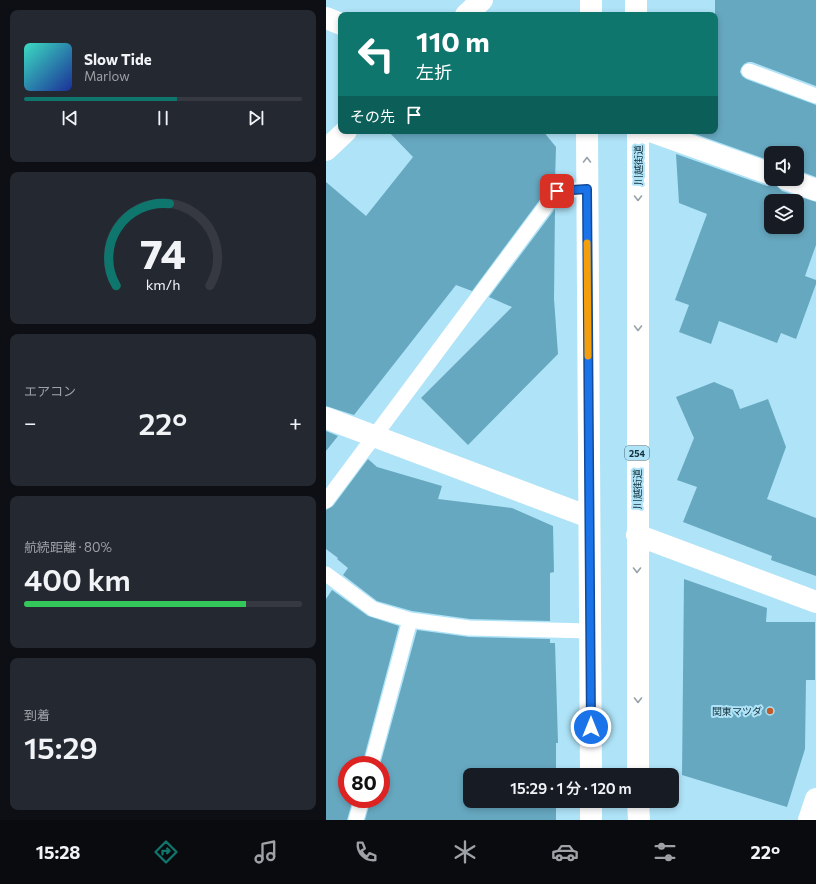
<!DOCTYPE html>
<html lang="ja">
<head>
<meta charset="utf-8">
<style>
  body { margin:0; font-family:Commissioner,"Noto Sans JP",sans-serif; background:#242831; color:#f1f3f6; height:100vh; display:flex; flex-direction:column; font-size:15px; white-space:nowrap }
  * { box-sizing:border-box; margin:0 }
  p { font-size:13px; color:#9ea1a6 }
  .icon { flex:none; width:22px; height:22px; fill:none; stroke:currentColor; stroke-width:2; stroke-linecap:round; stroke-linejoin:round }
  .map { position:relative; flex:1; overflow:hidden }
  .drawer { display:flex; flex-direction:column; gap:10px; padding:10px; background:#0d0f14; width:326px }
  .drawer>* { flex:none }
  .hud { position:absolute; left:12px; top:12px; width:380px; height:122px; border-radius:8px; box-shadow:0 2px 6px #0003; background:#0f766e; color:#fff; overflow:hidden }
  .controls { position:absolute; left:438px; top:146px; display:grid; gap:8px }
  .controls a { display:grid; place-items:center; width:40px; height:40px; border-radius:8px; background:#171b24; box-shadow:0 2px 6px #0003; font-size:20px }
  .speed { position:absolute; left:12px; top:756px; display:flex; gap:8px; font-size:20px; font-weight:700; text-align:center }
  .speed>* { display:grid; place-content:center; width:52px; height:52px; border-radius:50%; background:#171b24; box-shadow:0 2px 6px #0003; line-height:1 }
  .speed .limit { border:6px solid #d22; background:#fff; color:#111 }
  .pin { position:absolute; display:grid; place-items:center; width:34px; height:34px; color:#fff; margin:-17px; border-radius:8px; box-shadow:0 2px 6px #0006 }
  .me { position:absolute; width:44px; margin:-22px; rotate:0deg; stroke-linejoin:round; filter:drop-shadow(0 0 3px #0008) }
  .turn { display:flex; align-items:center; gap:14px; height:84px; padding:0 12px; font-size:18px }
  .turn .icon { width:52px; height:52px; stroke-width:2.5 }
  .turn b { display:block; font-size:28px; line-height:34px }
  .then { display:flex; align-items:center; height:38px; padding:0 12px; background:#0003; gap:8px; font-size:15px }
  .big { font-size:30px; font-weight:600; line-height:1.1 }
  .drawer .card { flex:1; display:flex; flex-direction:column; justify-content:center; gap:6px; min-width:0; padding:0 14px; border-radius:8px; background:#242831 }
  .drawer .dial { align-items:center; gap:0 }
  .dial svg { height:104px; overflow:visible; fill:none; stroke:#363941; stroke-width:7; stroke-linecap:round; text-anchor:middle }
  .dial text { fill:#f1f3f6; stroke:none }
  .song { display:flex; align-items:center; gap:12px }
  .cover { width:48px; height:48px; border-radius:6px; background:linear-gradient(135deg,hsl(170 70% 55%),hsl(230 70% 35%)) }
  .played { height:4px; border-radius:2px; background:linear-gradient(90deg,#0f766e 55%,#363941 55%) }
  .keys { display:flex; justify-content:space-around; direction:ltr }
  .heat { display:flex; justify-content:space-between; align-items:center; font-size:22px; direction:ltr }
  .charge { height:6px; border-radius:3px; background:linear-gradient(90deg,#34c759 80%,#363941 0) }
  .trip { position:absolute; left:137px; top:768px; width:216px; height:40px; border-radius:8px; background:#171b24; box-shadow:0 2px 6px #0003; font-weight:600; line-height:40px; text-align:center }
  .tabs { display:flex; height:64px; justify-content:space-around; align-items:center; background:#090b0e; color:#9ea1a6 }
  .tabs .icon { width:28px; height:28px }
  .tabs .on { color:#0f766e }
  .tabs b { font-size:18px; color:#f1f3f6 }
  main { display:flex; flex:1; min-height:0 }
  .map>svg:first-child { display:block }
</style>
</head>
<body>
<main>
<section class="drawer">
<div class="card">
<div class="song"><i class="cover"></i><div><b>Slow Tide</b><p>Marlow</p></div></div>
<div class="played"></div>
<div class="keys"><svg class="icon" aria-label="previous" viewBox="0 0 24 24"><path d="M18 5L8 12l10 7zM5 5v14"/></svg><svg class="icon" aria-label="pause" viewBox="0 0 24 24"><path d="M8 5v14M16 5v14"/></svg><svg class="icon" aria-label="next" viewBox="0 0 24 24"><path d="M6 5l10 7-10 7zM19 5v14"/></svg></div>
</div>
<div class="card dial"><svg viewBox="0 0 100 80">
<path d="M14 69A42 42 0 1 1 86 69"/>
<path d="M14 69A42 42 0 0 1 55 6" stroke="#0f766e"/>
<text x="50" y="56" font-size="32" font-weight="700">74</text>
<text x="50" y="72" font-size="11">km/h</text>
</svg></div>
<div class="card"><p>エアコン</p>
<div class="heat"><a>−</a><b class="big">22°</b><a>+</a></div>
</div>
<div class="card"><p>航続距離 · 80%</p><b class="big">400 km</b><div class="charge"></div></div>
<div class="card"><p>到着</p><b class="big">15:29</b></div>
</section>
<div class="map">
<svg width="490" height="820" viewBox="0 0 490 820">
  <rect width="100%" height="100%" fill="#afe3f8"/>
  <path fill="#66a8c0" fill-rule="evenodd" d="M389,0H490V86L426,62H422L418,64L415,68L414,72L416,76L420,79L490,105V177L471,170V153H445V161L361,131H389Z
    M62,131H217L230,147L229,182L224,186L146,291L130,285L28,415L0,406V182L40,216L87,157Z
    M350,154L441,186L450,185L456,191L490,202V245L479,276L490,280V284L470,339L455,333L451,343L393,321L385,344L353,332L363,305L349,300L381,214L353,203ZM445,201H471V227H445Z
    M229,209L228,299L232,354L142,445L95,398L186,307L163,297Z
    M388,382L407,390L414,409L442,399L460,447L441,499L490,518V576L445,560L446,556L357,522L371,487L351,480L368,438L350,397Z
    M0,431L12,436L0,451Z
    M42,459L51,467L116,486L112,499L186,508L227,526L228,572L224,573V621L144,619L86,611L51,601L17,575L22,568L11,559L12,558L0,549V510L7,506Z
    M358,579L441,608L440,622H489V680H480L479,749L461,807L356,775Z
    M6,590L42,616L73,626L36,765H21V799H27L21,820H0V599Z
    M91,630L143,637L224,639V643H229L232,743H230V775H144V801H230V820H39L45,799H55L54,765Z"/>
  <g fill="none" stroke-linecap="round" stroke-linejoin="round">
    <path stroke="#fff" stroke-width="15" d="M423,71L490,96
      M0,501L231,191L261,189
      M0,574L47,609L84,620L143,628L264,631
      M45,765L84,620
      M30,820L36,799"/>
    <path stroke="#fff" stroke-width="22" d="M140,15L156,0
      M0,18L15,24
      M324,131L445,174
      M0,150L20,131
      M460,179L490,190
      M0,418L263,517
      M311,535L490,602"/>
    <path stroke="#fff" stroke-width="22" d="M483,820L490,799"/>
    <path stroke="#fff" stroke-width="22" d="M310,0V15
      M265,15V0
      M261,131L265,775
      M312,131V775
      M265,801V820
      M312,801L313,820"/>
  </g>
  <defs><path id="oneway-chevron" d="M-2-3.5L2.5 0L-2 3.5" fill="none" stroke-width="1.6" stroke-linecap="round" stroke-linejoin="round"/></defs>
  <g stroke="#96a2a7">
    <use href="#oneway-chevron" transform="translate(261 160) rotate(-90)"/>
    <use href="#oneway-chevron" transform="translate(312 198) rotate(90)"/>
    <use href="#oneway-chevron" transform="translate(312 328) rotate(90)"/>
    <use href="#oneway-chevron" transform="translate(311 570) rotate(90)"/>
    <use href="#oneway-chevron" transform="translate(312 700) rotate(90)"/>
  </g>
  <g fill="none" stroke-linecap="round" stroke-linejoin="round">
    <g stroke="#114b97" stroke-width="10">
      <path id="route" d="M231,191L261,189L265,727"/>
    </g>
    <use href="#route" stroke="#1a73e8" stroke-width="7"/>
    <path stroke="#f59e0b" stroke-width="7" d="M261,243L262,356"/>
  </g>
  <circle fill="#c15c2a" stroke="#afe3f8" stroke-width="1.5" cx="444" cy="711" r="4"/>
  <g text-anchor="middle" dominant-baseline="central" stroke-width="4" stroke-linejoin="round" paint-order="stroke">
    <rect fill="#afe3f8" stroke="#436674" stroke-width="1" x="299" y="446" width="24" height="14" rx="3"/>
    <g font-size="9" font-weight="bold" fill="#15313b">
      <text x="311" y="453">254</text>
    </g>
    <g font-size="10" fill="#15313b" stroke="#afe3f8">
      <text transform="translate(312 165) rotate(-90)">川越街道</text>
      <text transform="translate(311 489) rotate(-90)">川越街道</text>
    </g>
    <g font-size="10" fill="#15313b" stroke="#afe3f8" text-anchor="end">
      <text x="436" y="711">関東マツダ</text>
    </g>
  </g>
</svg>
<div class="controls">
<a><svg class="icon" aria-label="sound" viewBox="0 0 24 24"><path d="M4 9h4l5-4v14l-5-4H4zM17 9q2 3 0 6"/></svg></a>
<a><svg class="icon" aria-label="layers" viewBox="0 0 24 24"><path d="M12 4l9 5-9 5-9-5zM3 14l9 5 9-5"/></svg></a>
</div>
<div class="speed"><div class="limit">80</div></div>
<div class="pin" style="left:231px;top:191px;background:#d93025"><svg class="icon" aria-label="arrive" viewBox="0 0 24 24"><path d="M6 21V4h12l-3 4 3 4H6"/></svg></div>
<svg class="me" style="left:265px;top:727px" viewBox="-20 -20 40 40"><circle r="17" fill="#1a73e8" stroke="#fff" stroke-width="3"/><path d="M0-11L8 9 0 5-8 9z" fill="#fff"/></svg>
<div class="trip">15:29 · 1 分 · 120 m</div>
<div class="hud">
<div class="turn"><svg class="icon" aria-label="left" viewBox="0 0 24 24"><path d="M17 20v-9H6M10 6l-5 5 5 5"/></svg><div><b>110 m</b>左折</div></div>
<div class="then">その先<svg class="icon" aria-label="arrive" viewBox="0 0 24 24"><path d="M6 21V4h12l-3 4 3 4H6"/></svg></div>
</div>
</div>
</main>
<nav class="tabs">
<b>15:28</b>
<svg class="icon on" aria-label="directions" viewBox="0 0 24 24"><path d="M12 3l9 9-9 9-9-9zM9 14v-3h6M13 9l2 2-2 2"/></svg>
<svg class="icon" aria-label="music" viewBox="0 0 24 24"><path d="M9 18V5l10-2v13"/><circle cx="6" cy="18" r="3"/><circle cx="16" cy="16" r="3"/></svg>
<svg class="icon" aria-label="phone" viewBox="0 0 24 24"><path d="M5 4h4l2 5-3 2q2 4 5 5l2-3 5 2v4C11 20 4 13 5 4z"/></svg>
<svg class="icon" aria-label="climate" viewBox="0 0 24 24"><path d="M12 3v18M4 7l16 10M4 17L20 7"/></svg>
<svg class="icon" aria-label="car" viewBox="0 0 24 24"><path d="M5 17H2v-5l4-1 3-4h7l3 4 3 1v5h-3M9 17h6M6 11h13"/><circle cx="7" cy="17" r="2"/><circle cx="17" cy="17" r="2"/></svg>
<svg class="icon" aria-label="filters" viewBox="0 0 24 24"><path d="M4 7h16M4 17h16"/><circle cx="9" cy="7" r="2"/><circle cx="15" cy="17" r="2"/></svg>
<b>22°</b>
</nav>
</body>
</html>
